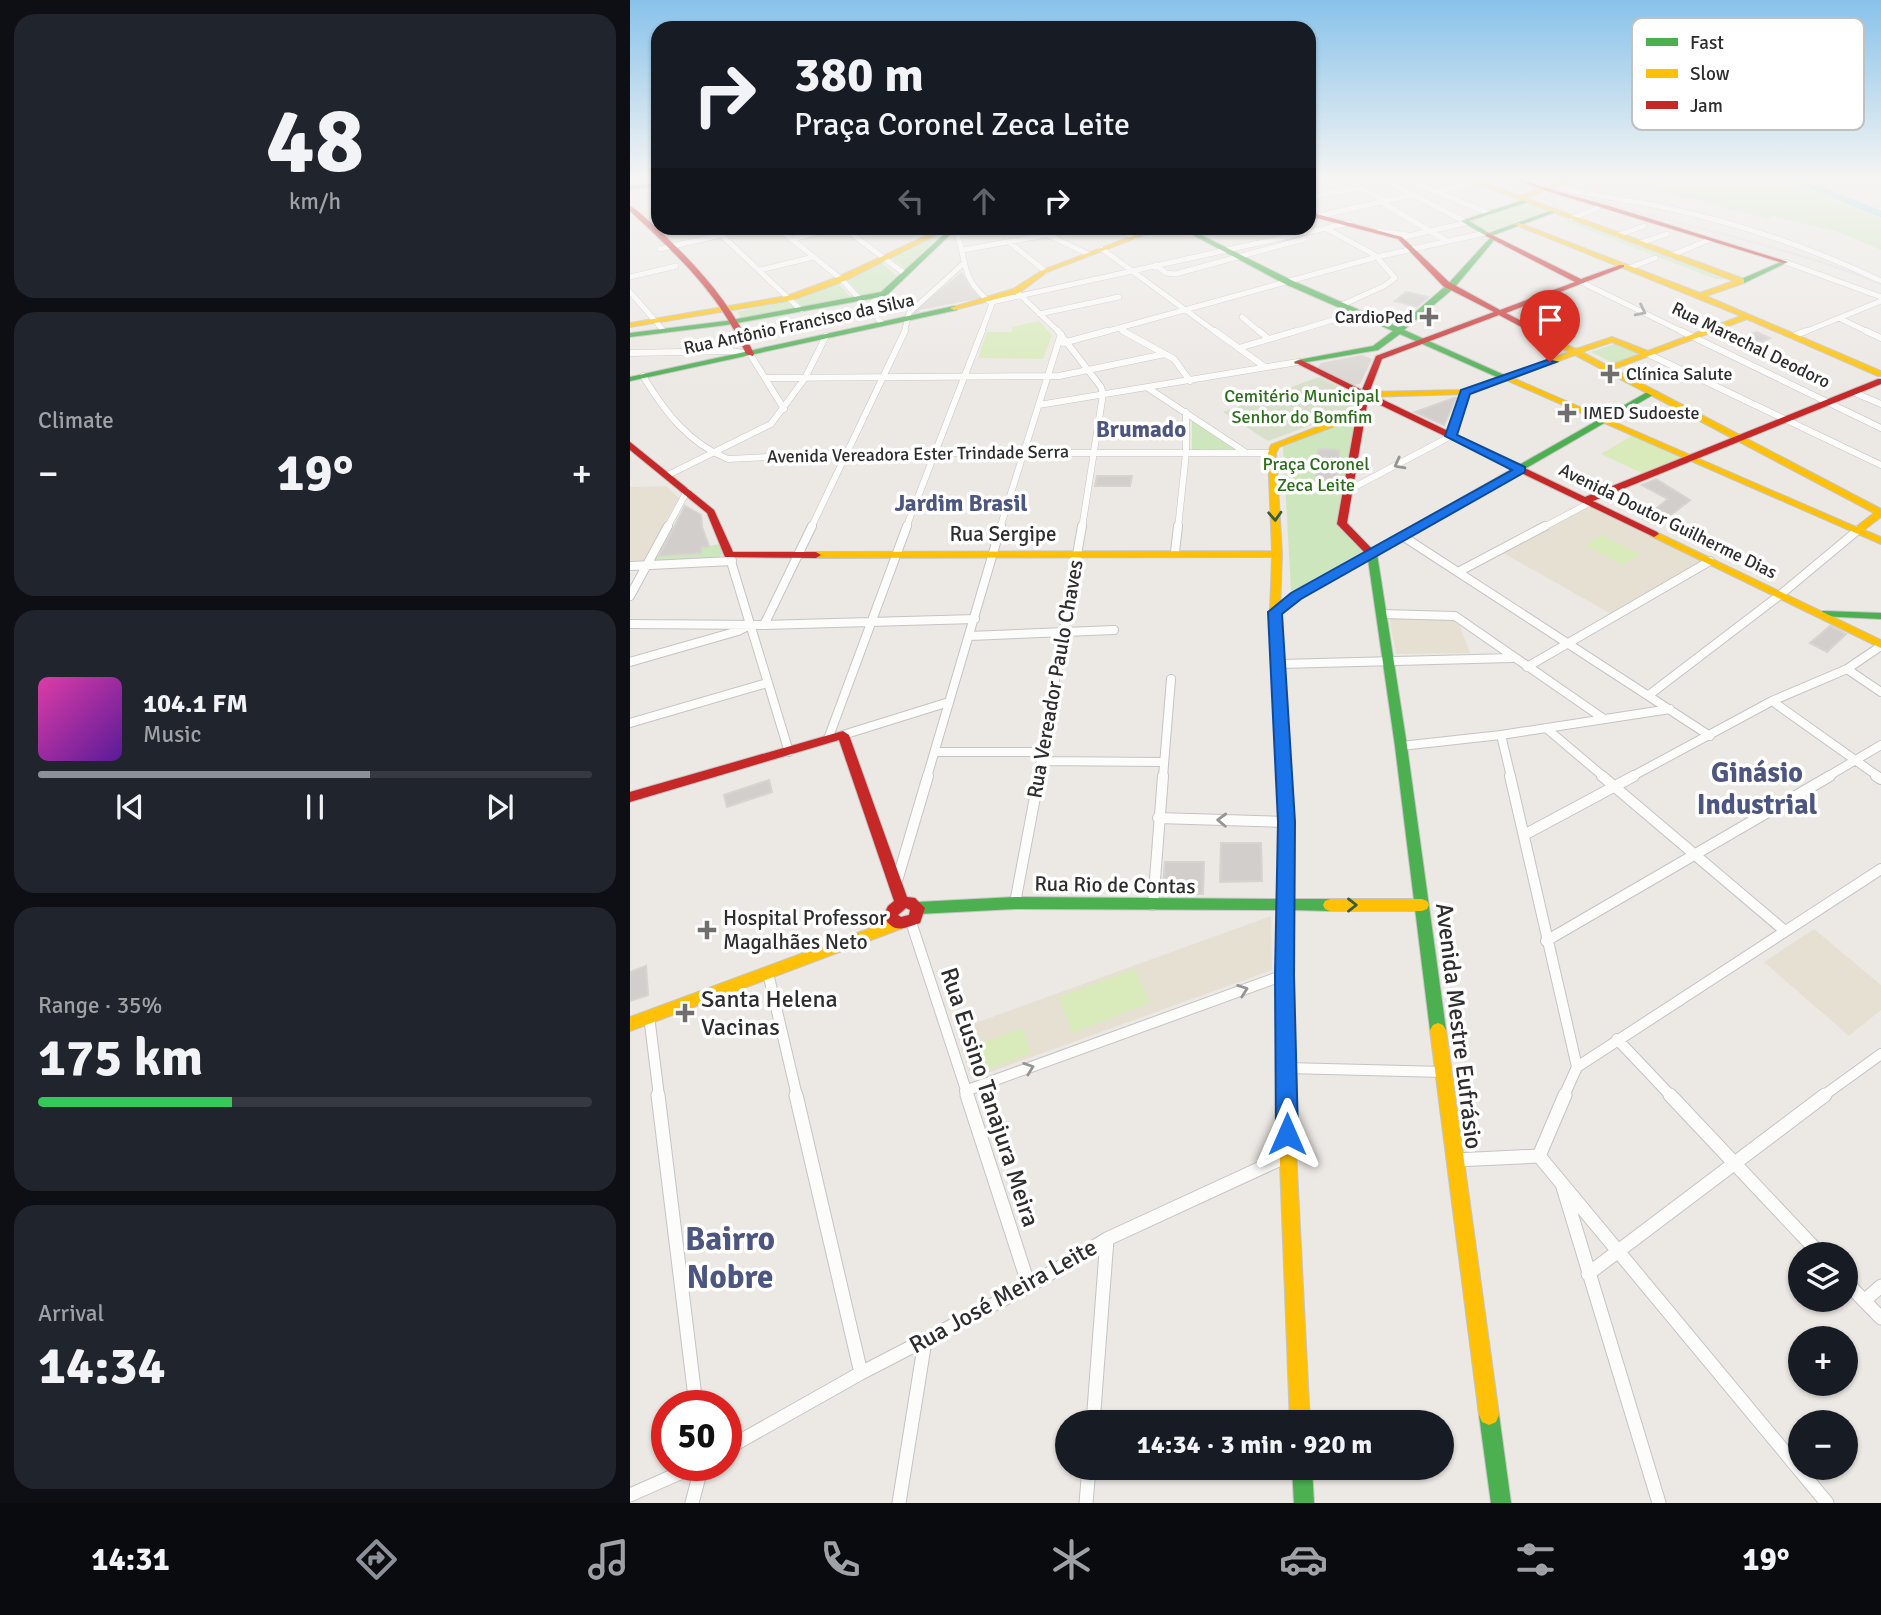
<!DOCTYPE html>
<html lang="en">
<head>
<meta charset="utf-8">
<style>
  body { margin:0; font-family:Signika,sans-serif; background:#20242c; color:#f1f3f6; height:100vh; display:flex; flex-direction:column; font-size:26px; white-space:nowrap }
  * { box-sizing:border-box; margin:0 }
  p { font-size:23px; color:#9ea1a6 }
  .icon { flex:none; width:38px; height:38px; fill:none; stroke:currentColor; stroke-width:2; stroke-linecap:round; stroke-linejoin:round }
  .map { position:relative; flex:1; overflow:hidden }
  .drawer { display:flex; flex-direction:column; gap:14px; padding:14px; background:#0d0f14; width:630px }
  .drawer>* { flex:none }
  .banner { position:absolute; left:21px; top:21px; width:665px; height:214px; border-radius:21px; box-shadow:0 2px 5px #0004; background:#171b24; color:#f1f3f6; overflow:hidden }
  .fabs { position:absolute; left:1158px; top:1242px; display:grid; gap:14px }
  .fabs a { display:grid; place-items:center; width:70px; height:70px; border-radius:50%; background:#171b24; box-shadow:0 2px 5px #0004; font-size:35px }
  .speed { position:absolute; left:21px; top:1390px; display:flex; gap:14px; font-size:35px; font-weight:700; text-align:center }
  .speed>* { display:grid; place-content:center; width:91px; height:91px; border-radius:50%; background:#171b24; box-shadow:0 2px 5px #0004; line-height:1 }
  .speed .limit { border:10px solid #d22; background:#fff; color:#111 }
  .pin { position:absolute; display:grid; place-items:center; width:60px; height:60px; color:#fff; margin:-72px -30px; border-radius:50% 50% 50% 0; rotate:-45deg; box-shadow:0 0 7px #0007 }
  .pin .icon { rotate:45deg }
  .me { position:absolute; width:77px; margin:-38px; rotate:0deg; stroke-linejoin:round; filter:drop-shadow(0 0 5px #0008) }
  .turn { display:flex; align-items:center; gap:24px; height:147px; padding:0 28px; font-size:32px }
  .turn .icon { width:91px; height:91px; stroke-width:2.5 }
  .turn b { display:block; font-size:49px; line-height:60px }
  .lanes { display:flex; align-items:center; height:66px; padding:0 28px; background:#0003; justify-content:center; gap:35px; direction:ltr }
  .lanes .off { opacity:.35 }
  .big { font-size:52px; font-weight:700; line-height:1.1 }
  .drawer .card { flex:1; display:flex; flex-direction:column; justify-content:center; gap:10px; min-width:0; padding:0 24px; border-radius:21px; background:#20242c }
  .drawer .dial { align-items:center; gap:0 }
  .dial b { font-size:91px; line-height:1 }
  .song { display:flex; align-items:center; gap:21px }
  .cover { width:84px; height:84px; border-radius:10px; background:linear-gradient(135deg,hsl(320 70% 55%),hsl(270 70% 35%)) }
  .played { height:7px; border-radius:4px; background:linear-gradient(90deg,#8c9099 60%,#363941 60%) }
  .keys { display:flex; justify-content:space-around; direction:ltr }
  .heat { display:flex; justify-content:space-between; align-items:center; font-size:38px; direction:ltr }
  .charge { height:10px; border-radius:5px; background:linear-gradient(90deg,#34c759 35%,#363941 0) }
  .trip { position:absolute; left:425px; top:1410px; width:399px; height:70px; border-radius:35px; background:#171b24; box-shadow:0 2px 5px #0004; font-weight:700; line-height:70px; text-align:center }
  .tab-bar { display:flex; height:112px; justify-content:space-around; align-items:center; background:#090b0e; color:#9ea1a6 }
  .tab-bar .icon { width:49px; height:49px }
  .tab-bar .current { color:#8c9099 }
  .tab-bar b { font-size:32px; color:#f1f3f6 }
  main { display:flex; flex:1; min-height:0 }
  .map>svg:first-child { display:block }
</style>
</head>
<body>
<main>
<section class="drawer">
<div class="card dial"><b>48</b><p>km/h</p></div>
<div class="card"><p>Climate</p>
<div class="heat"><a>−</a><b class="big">19°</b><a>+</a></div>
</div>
<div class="card">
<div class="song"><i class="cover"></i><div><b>104.1 FM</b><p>Music</p></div></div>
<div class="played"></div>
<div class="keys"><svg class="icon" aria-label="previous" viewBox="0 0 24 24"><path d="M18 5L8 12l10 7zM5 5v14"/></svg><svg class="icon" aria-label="pause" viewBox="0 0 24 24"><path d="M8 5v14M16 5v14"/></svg><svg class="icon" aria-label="next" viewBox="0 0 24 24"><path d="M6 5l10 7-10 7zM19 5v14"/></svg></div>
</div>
<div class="card"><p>Range · 35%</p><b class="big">175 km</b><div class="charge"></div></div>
<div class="card"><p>Arrival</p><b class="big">14:34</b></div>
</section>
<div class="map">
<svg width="1251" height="1503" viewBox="0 0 1251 1503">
  <rect width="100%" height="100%" fill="#ece8e4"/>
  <path fill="#e6e0d3" d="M36,486L49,498L13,562H0V487Z
    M958,506L1074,562L983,615L873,553Z
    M759,616H820L828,621L840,653L766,654Z
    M641,916L642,970L341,1079L326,1030Z
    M1184,929L1251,985V1010L1219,1036L1134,962Z"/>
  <path fill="#cee6be" d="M989,179H1155L1251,219V250L1209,232L1143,216L1138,219L1067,200L980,182Z
    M895,203L918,211L859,231L837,222Z
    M940,219L1095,279H1086L934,221Z
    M313,231L276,269L258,257Z
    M250,261L267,276L249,292L232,296L216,280Z
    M208,283L222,299L173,308L165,298Z
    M153,301H159L166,308L112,318L107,312Z
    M990,342L1013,353L985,364L961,352Z
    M562,417L606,449L562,450Z
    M716,421L725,423L710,524L740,550L669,593L661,590L653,447Z
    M89,544L94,553L85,560L22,562L25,557L72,553V548Z"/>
  <path fill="#d8e0cc" d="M689,377L728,396L725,409L638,441L593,412Z"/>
  <path fill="#d9eabb" d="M409,321L422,335L413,359L348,358L357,332H382V327Z
    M1005,434L1059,456L1014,474L971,454Z
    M972,535L1010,554L993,565L955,545Z
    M505,969L520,1003L442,1033L429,997Z
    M392,1028L401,1053L348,1073L341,1047Z"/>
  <path fill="#dad6d2" d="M332,272L342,289L352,298L289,310L290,312L279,315Z
    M732,355L742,359L730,384L722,385L687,369L691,363Z"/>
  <path fill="#99d6ec" d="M1157,179H1171L1248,209L1251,210V218Z"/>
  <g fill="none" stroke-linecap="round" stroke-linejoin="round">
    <path stroke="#99d6ec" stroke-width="2" d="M0,189L28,188"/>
  </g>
  <path fill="#d1cecb" stroke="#d7d4d0" stroke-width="2" d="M776,292L798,297L787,307L765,301Z
    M1126,332L1140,338L1122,347L1106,340Z
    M826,398L814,425L785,412L824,398Z
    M688,449L709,450L707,488L685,487Z
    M467,476H502L500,486H465Z
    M1026,479L1060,500L1028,525L1013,519L1038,499L1012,485Z
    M55,506L71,515L72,527L79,546L71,548V553L29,556Z
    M1200,626L1216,634L1197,652L1180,643Z
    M139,780L142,792L97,807L94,795Z
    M591,843H631L632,881L590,882Z
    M535,862H574L573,894H532Z
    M16,966L18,995L0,1001V972Z"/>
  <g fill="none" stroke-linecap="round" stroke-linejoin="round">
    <g stroke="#c5c4c5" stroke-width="6">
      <path id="street-far4" d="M686,179L719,189
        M714,179L755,201
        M753,179L834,221
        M773,179L859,213
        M903,179C944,195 986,197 1028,206C1105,222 1180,247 1251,281
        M805,193L845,181
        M679,197L731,188
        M751,202L817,241
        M689,216L782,195
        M942,218L968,208
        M84,228L171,310
        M148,228L211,279L252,323
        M214,228L275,274
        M325,228C339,265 328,276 362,304L351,333
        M482,228L505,237
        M697,229L745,255L765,278L754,286L712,305
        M749,231L777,235
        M416,234L458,254
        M988,235L1014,226
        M770,238L835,223
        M161,239L209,228
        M379,242L415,271
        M1010,243L1037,234
        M30,249L91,235
        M472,249L587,333
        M333,250L455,228
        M1042,255L1079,240
        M1155,262L1251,297
        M526,265L536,273L545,274L674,239
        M999,268L1025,258
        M130,270L184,257
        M0,277L46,266
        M949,281L1055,333
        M386,291L430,333
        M0,292L33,330
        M362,302L719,223
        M237,307L253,294
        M409,314L489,297
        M612,317L631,333
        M1209,318L1240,333
        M488,328L496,333
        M274,333L279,313L333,264
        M471,333L747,257L855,233
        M660,333L729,312
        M1172,333L1251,301"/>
    </g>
    <g stroke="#c5c4c5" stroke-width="7">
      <path id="street-far3" d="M428,331L471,387L473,394L452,528
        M493,331L544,359L560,381
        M585,331L635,367
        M629,331L639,339
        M1051,331L1251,428
        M1236,331L1251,338
        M1163,336L1176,331
        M433,343L477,331
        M609,348L666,331
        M0,353L101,351L120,354L154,409
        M1018,354L1251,465
        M13,376C35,412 58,443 98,459L215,453H642
        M135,378L429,376L535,354
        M518,388L615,452
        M1225,393L1251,404
        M409,405L668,362
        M38,475L141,424L175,378L196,336
        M717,491L821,436
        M37,528L57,491
        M181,528L275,331
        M276,528L352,331
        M370,528L431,334
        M548,528L556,453V412
        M912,528L961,502"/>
    </g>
    <g stroke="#c5c4c5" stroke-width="10">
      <path id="street-far2" d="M774,537L1080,736
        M545,552L548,526
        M99,555L159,752
        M0,566L102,561
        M828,572L915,526
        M0,596L38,526
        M752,614L825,616L974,719
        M0,624L134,625L345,619
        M134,625L182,526
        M340,636L484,630
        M0,662L108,631L120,625
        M650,664L882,658
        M897,667L1080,561
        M1217,669L1251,692
        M1019,695L1150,595L1228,530
        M1142,701L1249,777
        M0,723L137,683
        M916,728L974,777
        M213,735L319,702
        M871,735L881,777
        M198,739L277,526
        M771,746L871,735L1040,709
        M305,752H413
        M411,761L532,762
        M297,777L371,526
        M408,777L452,526
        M533,777L541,679
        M1001,777L1142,701L1217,669L1251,646
        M1197,777L1251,745"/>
    </g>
    <g stroke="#c5c4c5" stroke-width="12">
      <path id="street-far1" d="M880,776L947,1067
        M972,776L1155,931
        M1246,776L1251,779
        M528,818L656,822
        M894,835L1004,776
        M266,884L298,776
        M385,903L409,776
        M523,905L533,776
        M281,922L338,1096
        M916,941L1200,776
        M138,973L167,1096
        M19,1016L29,1096
        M987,1039L1041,1096
        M657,1068L814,1072
        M335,1091L654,975
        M934,1096L947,1067L1251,869
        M1193,1096L1251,1054"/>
    </g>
    <g stroke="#c5c4c5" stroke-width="15">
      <path id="street" d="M28,1095L66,1405
        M166,1095L231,1373
        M337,1095L399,1286
        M1040,1095L1191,1255
        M909,1156L935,1095
        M909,1156L1197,1503
        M825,1160L909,1156
        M933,1187L1029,1503
        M958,1274L1195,1095
        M1216,1282L1251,1318
        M1234,1301L1251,1286
        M463,1423L477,1239
        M96,1449L231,1373L399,1286L477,1239L657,1156
        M0,1495L68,1465
        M62,1503L72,1465
        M269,1503L295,1341
        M456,1503L459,1468"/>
    </g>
    <g stroke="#c5c4c5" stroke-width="2">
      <path id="fast" d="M28,183V187L0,189V185Z
        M896,199L898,202L839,221L859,233L923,210L928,211L858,237L831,221Z
        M321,228H327L256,296L96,325L0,337V333L96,321L251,292Z
        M550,228H557L661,280L768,327L818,284L861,237H865V239L824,288L774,330L883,379L876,381L770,334L748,350L665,364L664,362L668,360L743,346L763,331L655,284Z
        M1153,261L1158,262L1114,283L1107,281Z
        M324,306H327V310L0,381V377Z
        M832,390L839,392L825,436L818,438L817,436Z
        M1021,390L1028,392L747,554L777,746L816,1030L813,1035L808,1037L803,1035L800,1030L765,746L738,559L670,598L649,614H641L640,612L662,594Z
        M1193,611L1251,613V619L1189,616L1188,614Z
        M654,777L658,779L660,782L662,899H700L705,901L707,905L705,909L700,911L662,910L664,1111L662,1116L656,1119L650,1116L648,1111V910L385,909L288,914L283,912L281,908L283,904L288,902L385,897L648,899V782L650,779Z
        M859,1405L866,1408L869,1415L881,1503H861L849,1415L852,1408Z
        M662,1468H682L684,1503H664Z"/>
    </g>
    <g stroke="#c5c4c5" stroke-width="2">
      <path id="slow" d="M836,179H844L889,196L938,179H946L895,198L1114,279V283L1076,296L1251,371V376H1248L1117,319L984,369L1251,509V517L1234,530L1251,537V544L876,380L835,394L735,397V393L738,392L834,390L939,352L927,346L926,344L930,342L946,349L982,337L1018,351L1111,316L884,224L889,223L1070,293L1104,281ZM982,342L1011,354L978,366L952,352ZM945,355L1244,513L1226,527L883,378Z
        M313,228H320L214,281L162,300L0,327V323L157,296L208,277Z
        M524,228H532L417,272L389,293L324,310L320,308L383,289L413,270Z
        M729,407L736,409L721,420L649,447L646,453L652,554L650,612L660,782L658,785H650L648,782L640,612L642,557L186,558L181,555L186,552L642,551L638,453L641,445L715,416Z
        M1024,531L1251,640V648L1021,536L1019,534Z
        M700,899H792L797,901L799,905L797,909L792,911H700L695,909L693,905L695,901Z
        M268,918L273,920L275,924L273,928L0,1031V1017Z
        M808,1023L813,1025L816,1030L869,1415L866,1422L859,1425L852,1422L849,1415L800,1030L803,1025Z
        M656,1103L662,1106L664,1111L680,1423H660L648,1111L650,1106Z"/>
    </g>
    <g stroke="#c5c4c5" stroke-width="2">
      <path id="jam" d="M885,179H893L1158,262L1153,263L914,190Z
        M0,206C12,213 22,225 33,234C71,270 103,306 124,354L123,356L116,354C90,294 47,255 0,211Z
        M679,212L772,237L819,282L870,310L945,282L856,236V234H860L951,279L990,265H994V267L876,313L933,342V346H927L869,315L752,359L739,393L955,497L1248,379H1251V384L963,501L1027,532L1029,534L1024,537L738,399L717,523L747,554L746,556H738L707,524L730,395L664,362L671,360L732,390L746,356L864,312L813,286L768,239L679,216Z
        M0,442L84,510L103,552H186L191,555L186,558L95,557L77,513L0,450Z
        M213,731L219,735L277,897L285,898L295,908L290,923C272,929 264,934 253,916L258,906L264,901L209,740L0,802V792ZM276,908L280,910L279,915L271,917L268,915Z"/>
    </g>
    <use href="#street-far4" stroke="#fcfcfb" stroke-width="5"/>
    <use href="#street-far3" stroke="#fcfcfb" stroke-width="6"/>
    <use href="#street-far2" stroke="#fcfcfb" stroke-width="8"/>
    <use href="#street-far1" stroke="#fcfcfb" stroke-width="10"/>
    <use href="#street" stroke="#fcfcfb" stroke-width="13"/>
    <use href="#fast" fill="#4caf50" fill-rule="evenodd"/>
    <use href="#slow" fill="#ffc107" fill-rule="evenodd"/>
    <use href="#jam" fill="#c62828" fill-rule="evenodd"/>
    <path stroke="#dfdfe1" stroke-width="2" d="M893,179C1011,219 1135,237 1251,284"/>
  </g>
  <defs><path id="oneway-chevron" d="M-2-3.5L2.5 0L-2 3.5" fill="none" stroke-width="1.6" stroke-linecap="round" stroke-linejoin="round" transform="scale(1.75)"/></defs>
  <g stroke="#959594">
    <use href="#oneway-chevron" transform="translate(1011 311) rotate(26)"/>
    <use href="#oneway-chevron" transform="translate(769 464) rotate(152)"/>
    <use href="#oneway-chevron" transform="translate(592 820) rotate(-178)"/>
    <use href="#oneway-chevron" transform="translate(613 990) rotate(-20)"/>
    <use href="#oneway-chevron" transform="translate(399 1068) rotate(-20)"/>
  </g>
  <g stroke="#385b3a">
    <use href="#oneway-chevron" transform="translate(645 516) rotate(87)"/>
    <use href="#oneway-chevron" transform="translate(722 905)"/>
  </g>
  <linearGradient id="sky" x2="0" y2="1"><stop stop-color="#88c2ea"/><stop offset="0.46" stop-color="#f6f5f3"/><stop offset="1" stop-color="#f6f5f3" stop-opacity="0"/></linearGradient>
  <rect width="1251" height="389" fill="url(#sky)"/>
  <path fill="#1a73e8" stroke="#114b97" stroke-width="2" d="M917,360L926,362L840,394L827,435L895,467V472L671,599L652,614L665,822L664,975L668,1134L664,1141L657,1144L649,1141L646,1134L645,975L648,822L638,612L661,593L882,470L815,436L831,390Z"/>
  <g fill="#706f6e" stroke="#fff" stroke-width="2.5">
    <path d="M795.5 306.5h7v7h7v7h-7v7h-7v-7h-7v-7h7z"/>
    <path d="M976.5 363.5h7v7h7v7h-7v7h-7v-7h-7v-7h7z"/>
    <path d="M933.5 402.5h7v7h7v7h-7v7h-7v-7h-7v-7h7z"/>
    <path d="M73.5 919.5h7v7h7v7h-7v7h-7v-7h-7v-7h7z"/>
    <path d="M51.5 1002.5h7v7h7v7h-7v7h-7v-7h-7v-7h7z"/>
  </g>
  <g text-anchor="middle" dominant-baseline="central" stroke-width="7" stroke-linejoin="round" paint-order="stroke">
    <g font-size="18" fill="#2e2e2e" stroke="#fff" text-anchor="start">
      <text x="783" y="317" text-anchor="end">CardioPed</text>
      <text x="996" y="374">Clínica Salute</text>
      <text x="953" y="413">IMED Sudoeste</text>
    </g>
    <g font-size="18" fill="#2e2e2e" stroke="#fff">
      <text transform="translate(169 324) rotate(-12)">Rua Antônio Francisco da Silva</text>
      <text transform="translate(1121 345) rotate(26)">Rua Marechal Deodoro</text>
      <text transform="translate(288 454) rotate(-1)">Avenida Vereadora Ester Trindade Serra</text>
      <text transform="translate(1038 521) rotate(26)">Avenida Doutor Guilherme Dias</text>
    </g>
    <g font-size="18" fill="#2c6e1b" stroke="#fff">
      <text x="672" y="396">Cemitério Municipal<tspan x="672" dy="21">Senhor do Bomfim</tspan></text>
      <text x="686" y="464">Praça Coronel<tspan x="686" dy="21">Zeca Leite</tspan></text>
    </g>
    <g font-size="21" fill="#2e2e2e" stroke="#fff">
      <text x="373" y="534">Rua Sergipe</text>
      <text transform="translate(425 679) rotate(-80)">Rua Vereador Paulo Chaves</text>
      <text transform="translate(485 885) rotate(1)">Rua Rio de Contas</text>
    </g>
    <g font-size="21" fill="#2e2e2e" stroke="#fff" text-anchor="start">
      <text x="93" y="918">Hospital Professor<tspan x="93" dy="24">Magalhães Neto</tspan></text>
    </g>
    <g font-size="23" font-weight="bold" fill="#4d5680" stroke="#fff">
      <text x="511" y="429">Brumado</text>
      <text x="331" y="503">Jardim Brasil</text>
    </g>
    <g font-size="24" fill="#2e2e2e" stroke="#fff" text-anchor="start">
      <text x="71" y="999">Santa Helena<tspan x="71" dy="28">Vacinas</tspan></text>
    </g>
    <g font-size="24" fill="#2e2e2e" stroke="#fff">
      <text transform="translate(829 1026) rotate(83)">Avenida Mestre Eufrásio</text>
      <text transform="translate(360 1097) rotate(72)">Rua Eusino Tanajura Meira</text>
      <text transform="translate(373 1296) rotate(-29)">Rua José Meira Leite</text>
    </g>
    <g font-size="28" font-weight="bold" fill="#4d5680" stroke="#fff">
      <text x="1127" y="773">Ginásio<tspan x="1127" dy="32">Industrial</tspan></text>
    </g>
    <g font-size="33" font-weight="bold" fill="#4d5680" stroke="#fff">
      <text x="100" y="1239">Bairro<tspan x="100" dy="38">Nobre</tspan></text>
    </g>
  </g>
  <rect x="1002" y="18" width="232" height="112" rx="10" fill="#fff" stroke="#c0c0c0" stroke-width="2"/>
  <rect x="1016" y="38" width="32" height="8" fill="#4caf50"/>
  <rect x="1016" y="69" width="32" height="9" fill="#ffc107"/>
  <rect x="1016" y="101" width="32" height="8" fill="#c62828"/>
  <g font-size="19" fill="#2e2e2e">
    <text x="1060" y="49">Fast</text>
    <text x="1060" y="80">Slow</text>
    <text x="1060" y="112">Jam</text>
  </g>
</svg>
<div class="fabs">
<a><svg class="icon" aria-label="layers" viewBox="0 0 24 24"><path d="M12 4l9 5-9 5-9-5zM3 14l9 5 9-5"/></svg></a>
<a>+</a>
<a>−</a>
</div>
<div class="speed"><div class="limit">50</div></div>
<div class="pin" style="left:920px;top:362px;background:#d93025"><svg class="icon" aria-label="arrive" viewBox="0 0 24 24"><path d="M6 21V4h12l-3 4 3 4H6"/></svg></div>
<svg class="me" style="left:657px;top:1134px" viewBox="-20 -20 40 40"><path d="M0-17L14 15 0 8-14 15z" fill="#1a73e8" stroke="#fff" stroke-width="4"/></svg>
<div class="trip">14:34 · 3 min · 920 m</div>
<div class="banner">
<div class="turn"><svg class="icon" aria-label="right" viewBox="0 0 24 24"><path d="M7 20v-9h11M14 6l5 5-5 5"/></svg><div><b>380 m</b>Praça Coronel Zeca Leite</div></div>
<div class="lanes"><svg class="icon off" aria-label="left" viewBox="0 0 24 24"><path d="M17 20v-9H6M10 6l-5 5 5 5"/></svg><svg class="icon off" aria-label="ahead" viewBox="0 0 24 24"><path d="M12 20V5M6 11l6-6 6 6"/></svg><svg class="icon" aria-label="right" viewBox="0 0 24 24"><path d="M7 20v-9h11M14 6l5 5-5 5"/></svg></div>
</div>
</div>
</main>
<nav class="tab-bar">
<b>14:31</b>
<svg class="icon current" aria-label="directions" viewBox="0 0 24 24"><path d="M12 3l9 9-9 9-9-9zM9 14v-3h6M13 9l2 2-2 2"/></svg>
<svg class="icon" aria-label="music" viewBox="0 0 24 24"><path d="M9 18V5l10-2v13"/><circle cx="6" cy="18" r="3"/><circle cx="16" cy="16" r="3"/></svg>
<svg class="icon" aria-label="phone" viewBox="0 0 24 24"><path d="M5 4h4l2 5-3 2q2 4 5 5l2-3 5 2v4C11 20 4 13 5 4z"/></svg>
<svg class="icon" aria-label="climate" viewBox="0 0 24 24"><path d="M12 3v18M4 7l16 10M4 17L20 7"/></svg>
<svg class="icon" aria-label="car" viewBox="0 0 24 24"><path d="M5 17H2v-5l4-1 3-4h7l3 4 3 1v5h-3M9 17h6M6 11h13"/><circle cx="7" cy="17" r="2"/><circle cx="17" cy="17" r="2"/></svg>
<svg class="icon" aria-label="filters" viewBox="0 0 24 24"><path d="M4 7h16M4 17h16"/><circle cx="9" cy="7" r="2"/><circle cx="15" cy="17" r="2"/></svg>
<b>19°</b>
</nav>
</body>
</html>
